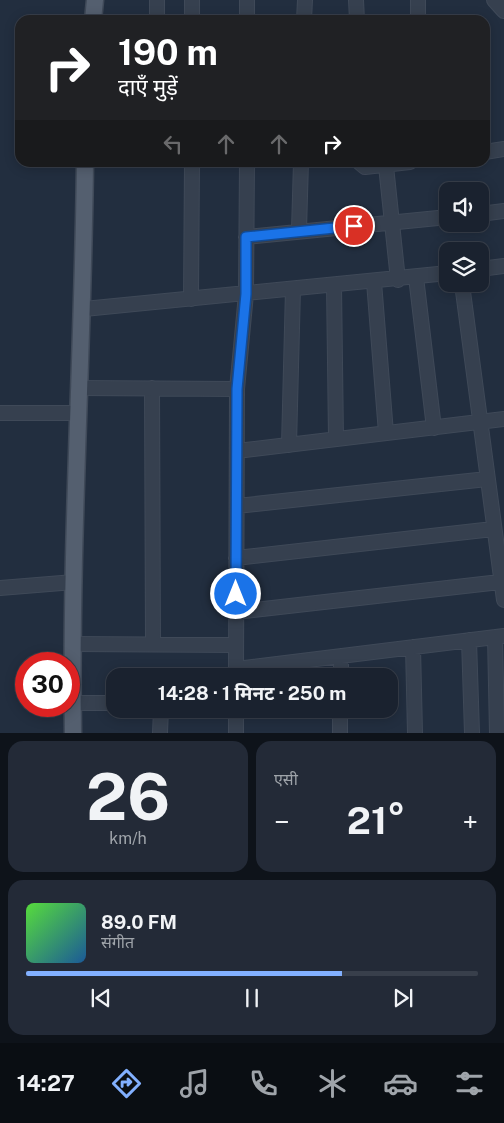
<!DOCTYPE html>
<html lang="hi">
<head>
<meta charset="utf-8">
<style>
  body { margin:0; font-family:"Public Sans","Noto Sans Devanagari",sans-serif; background:#232a37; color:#f1f3f6; height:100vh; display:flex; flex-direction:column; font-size:19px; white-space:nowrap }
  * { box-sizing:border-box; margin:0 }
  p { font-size:16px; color:#9fa4aa }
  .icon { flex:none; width:28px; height:28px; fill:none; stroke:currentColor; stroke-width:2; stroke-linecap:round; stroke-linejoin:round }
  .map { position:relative; height:733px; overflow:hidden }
  .side { display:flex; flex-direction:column; gap:8px; padding:8px; background:#0e131a; flex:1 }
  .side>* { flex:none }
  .banner { position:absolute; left:15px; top:15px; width:475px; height:152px; border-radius:15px; box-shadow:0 2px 12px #0003,0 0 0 1px #383f4b; background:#202124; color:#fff; overflow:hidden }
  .fabs { position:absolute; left:439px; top:182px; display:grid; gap:10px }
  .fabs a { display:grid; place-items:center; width:50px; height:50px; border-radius:10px; background:#1a222f; box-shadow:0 2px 12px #0003,0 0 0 1px #383f4b; font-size:25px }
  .speed { position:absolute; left:15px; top:652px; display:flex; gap:10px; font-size:25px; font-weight:700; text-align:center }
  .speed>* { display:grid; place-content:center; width:65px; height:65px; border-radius:50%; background:#1a222f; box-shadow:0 2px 12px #0003,0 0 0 1px #383f4b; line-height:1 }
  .speed .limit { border:8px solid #d22; background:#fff; color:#111 }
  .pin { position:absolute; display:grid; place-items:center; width:42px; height:42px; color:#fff; margin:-21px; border:2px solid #fff; border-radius:50%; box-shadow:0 1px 5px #0007 }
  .me { position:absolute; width:55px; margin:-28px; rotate:0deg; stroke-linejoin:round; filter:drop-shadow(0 0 4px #0008) }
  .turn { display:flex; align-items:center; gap:18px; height:105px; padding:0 20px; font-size:22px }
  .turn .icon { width:65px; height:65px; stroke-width:2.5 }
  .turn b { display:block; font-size:35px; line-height:42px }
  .lanes { display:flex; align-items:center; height:48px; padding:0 20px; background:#0003; justify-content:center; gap:25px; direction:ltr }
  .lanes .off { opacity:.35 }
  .big { font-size:38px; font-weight:700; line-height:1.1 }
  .side .card { flex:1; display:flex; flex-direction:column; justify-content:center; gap:8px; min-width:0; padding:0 18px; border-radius:15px; background:#232a37 }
  .side .dial { align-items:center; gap:0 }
  .dial b { font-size:65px; line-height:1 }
  .song { display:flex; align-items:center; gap:15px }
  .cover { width:60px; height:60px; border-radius:8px; background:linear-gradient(135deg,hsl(110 70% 55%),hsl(210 70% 35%)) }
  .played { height:5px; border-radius:2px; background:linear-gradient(90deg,#82b0ff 70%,#383f4b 70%) }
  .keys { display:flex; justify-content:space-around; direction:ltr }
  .heat { display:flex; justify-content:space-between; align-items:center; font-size:28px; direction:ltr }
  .side .tiles { flex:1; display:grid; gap:8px; grid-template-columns:1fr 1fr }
  .card:last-child { grid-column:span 2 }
  .trip { position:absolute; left:106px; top:668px; width:292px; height:50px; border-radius:15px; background:#1a222f; box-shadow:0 2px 12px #0003,0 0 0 1px #383f4b; font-weight:700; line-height:50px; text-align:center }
  .dock { display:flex; height:80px; justify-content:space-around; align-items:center; background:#0a0e13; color:#9fa4aa }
  .dock .icon { width:35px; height:35px }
  .dock .on { color:#82b0ff }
  .dock b { font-size:22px; color:#f1f3f6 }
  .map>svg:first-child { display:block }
</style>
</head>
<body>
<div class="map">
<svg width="504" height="733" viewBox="0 0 504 733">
  <rect width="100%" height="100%" fill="#222e3f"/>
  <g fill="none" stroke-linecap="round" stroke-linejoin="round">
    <g stroke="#3f4958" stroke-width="16">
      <path id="minor" d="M356,0L357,20
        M418,0V20
        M494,0L504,11
        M157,20V0
        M192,20V0
        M247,20V0
        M304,20L305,0
        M485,152L504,149
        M359,162L365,167L410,162
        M386,166L398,280
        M480,214L504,211
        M299,230L301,162
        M246,237L448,217
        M480,269L504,266
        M416,277L434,428
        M374,282L386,433
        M462,284L504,600
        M334,285L336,439
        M191,299L192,162
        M84,309L448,273
        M78,388L237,389
        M152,388L153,644
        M0,413H77
        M289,445L293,289
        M237,451L504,419
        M237,506L487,479
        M236,558L493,529
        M0,588L74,582
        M236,612L500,582
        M495,637L497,733
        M469,640L472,733
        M73,644L236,645
        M413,647L415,733
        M236,669L504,636
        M236,676L237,389L246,294L247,162
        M341,676V656
        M72,703H115
        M236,709V733
        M160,733L161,709
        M340,733V709"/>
    </g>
    <g stroke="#3f4958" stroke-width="19">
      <path id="major" d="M93,20L95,0
        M73,733C70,543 83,353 85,162"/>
    </g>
    <use href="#minor" stroke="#36404f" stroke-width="14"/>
    <use href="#major" stroke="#545f6f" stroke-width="16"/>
  </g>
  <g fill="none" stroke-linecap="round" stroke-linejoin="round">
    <g stroke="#114b97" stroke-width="12">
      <path id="route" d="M236,594L237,389L246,294V237L354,226"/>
    </g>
    <use href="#route" stroke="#1a73e8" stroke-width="9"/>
  </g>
</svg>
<div class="fabs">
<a><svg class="icon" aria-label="sound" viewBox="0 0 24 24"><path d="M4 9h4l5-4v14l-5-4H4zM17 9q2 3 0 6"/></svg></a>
<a><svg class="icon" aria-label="layers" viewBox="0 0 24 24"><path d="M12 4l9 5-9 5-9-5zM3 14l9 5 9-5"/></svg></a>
</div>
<div class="speed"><div class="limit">30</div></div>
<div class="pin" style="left:354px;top:226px;background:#d93025"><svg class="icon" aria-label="arrive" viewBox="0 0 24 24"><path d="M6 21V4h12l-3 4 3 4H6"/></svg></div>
<svg class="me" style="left:236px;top:594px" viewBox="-20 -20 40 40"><circle r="17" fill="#1a73e8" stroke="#fff" stroke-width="3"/><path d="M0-11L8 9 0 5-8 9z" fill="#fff"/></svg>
<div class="trip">14:28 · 1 मिनट · 250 m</div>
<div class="banner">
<div class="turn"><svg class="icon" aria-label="right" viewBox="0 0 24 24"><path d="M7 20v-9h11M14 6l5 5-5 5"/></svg><div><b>190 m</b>दाएँ मुड़ें</div></div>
<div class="lanes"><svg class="icon off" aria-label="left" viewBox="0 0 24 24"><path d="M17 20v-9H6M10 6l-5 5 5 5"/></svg><svg class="icon off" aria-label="ahead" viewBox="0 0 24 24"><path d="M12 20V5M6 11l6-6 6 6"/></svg><svg class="icon off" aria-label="ahead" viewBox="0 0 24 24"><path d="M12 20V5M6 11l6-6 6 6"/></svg><svg class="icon" aria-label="right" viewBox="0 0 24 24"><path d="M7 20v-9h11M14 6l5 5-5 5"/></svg></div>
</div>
</div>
<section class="side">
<div class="tiles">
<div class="card dial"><b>26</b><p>km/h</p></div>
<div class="card"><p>एसी</p>
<div class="heat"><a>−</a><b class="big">21°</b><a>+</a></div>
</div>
<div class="card">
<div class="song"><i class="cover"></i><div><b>89.0 FM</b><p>संगीत</p></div></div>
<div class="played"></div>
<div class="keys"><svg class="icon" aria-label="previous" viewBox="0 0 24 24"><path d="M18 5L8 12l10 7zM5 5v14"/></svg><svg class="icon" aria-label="pause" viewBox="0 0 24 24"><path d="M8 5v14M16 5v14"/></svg><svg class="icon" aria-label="next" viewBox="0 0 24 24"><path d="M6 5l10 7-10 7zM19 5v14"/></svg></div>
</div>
</div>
</section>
<nav class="dock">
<b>14:27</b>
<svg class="icon on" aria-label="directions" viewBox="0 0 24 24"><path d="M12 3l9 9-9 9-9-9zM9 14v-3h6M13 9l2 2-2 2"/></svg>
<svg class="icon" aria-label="music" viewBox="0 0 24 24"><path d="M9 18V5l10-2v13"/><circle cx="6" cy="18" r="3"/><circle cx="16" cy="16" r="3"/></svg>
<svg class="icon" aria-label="phone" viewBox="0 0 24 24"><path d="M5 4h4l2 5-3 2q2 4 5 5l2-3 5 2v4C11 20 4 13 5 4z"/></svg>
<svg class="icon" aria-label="climate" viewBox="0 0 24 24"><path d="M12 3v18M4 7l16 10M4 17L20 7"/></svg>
<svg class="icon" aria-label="car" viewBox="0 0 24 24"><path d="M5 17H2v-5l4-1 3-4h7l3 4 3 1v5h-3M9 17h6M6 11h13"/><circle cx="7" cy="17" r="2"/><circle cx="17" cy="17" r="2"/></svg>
<svg class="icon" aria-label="filters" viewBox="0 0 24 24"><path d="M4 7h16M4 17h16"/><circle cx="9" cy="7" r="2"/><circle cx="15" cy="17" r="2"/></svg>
</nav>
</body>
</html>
